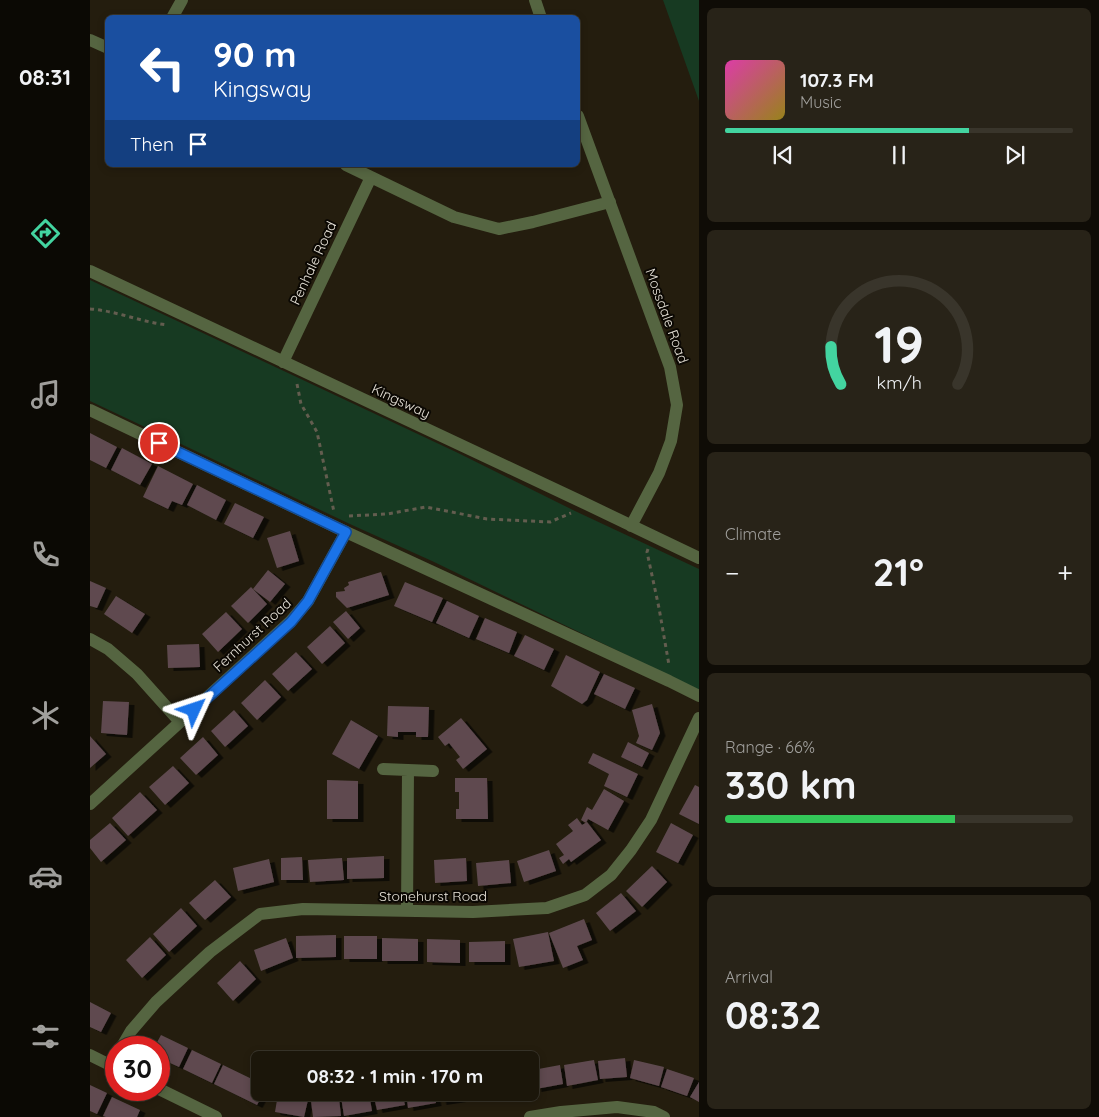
<!DOCTYPE html>
<html lang="en">
<head>
<meta charset="utf-8">
<style>
  body { margin:0; font-family:Quicksand,sans-serif; background:#282318; color:#f1f3f6; height:100vh; display:flex; flex-direction:column; font-size:19px; white-space:nowrap }
  * { box-sizing:border-box; margin:0 }
  p { font-size:16px; color:#a09f9c }
  .icon { flex:none; width:28px; height:28px; fill:none; stroke:currentColor; stroke-width:2; stroke-linecap:round; stroke-linejoin:round }
  .map { position:relative; flex:1; overflow:hidden }
  .panel { display:flex; flex-direction:column; gap:8px; padding:8px; background:#0f0c06; width:400px }
  .panel>* { flex:none }
  .banner { position:absolute; left:15px; top:15px; width:475px; height:152px; border-radius:8px; box-shadow:0 2px 8px #0003,0 0 0 1px #39352b; background:#1a4fa0; color:#fff; overflow:hidden }
  .speed { position:absolute; left:15px; top:1036px; display:flex; gap:10px; font-size:25px; font-weight:700; text-align:center }
  .speed>* { display:grid; place-content:center; width:65px; height:65px; border-radius:50%; background:#1b160a; box-shadow:0 2px 8px #0003,0 0 0 1px #39352b; line-height:1 }
  .speed .limit { border:8px solid #d22; background:#fff; color:#111 }
  .pin { position:absolute; display:grid; place-items:center; width:42px; height:42px; color:#fff; margin:-21px; border:2px solid #fff; border-radius:50%; box-shadow:0 1px 5px #0007 }
  .me { position:absolute; width:55px; margin:-28px; rotate:48deg; stroke-linejoin:round; filter:drop-shadow(0 0 4px #0008) }
  .turn { display:flex; align-items:center; gap:18px; height:105px; padding:0 25px; font-size:22px }
  .turn .icon { width:65px; height:65px; stroke-width:2.5 }
  .turn b { display:block; font-size:35px; line-height:42px }
  .then { display:flex; align-items:center; height:48px; padding:0 25px; background:#0003; gap:10px; font-size:19px }
  .big { font-size:38px; font-weight:700; line-height:1.1 }
  .panel .widget { flex:1; display:flex; flex-direction:column; justify-content:center; gap:8px; min-width:0; padding:0 18px; border-radius:8px; background:#282318 }
  .panel .dial { align-items:center; gap:0 }
  .dial svg { height:130px; overflow:visible; fill:none; stroke:#39352b; stroke-width:7; stroke-linecap:round; text-anchor:middle }
  .dial text { fill:#f1f3f6; stroke:none }
  .song { display:flex; align-items:center; gap:15px }
  .cover { width:60px; height:60px; border-radius:8px; background:linear-gradient(135deg,hsl(320 70% 55%),hsl(50 70% 35%)) }
  .played { height:5px; border-radius:2px; background:linear-gradient(90deg,#43d4a0 70%,#39352b 70%) }
  .keys { display:flex; justify-content:space-around; direction:ltr }
  .heat { display:flex; justify-content:space-between; align-items:center; font-size:28px; direction:ltr }
  .charge { height:8px; border-radius:4px; background:linear-gradient(90deg,#34c759 66%,#39352b 0) }
  .trip { position:absolute; left:161px; top:1051px; width:288px; height:50px; border-radius:8px; background:#1b160a; box-shadow:0 2px 8px #0003,0 0 0 1px #39352b; font-weight:700; line-height:50px; text-align:center }
  main { display:flex; flex:1; min-height:0 }
  .menu { display:flex; flex-direction:column; width:90px; justify-content:space-around; align-items:center; background:#0b0904; color:#a09f9c }
  .menu .icon { width:35px; height:35px }
  .menu .current { color:#43d4a0 }
  .menu b { font-size:22px; color:#f1f3f6 }
  .map>svg:first-child { display:block }
</style>
</head>
<body>
<main>
<nav class="menu">
<b>08:31</b>
<svg class="icon current" aria-label="directions" viewBox="0 0 24 24"><path d="M12 3l9 9-9 9-9-9zM9 14v-3h6M13 9l2 2-2 2"/></svg>
<svg class="icon" aria-label="music" viewBox="0 0 24 24"><path d="M9 18V5l10-2v13"/><circle cx="6" cy="18" r="3"/><circle cx="16" cy="16" r="3"/></svg>
<svg class="icon" aria-label="phone" viewBox="0 0 24 24"><path d="M5 4h4l2 5-3 2q2 4 5 5l2-3 5 2v4C11 20 4 13 5 4z"/></svg>
<svg class="icon" aria-label="climate" viewBox="0 0 24 24"><path d="M12 3v18M4 7l16 10M4 17L20 7"/></svg>
<svg class="icon" aria-label="car" viewBox="0 0 24 24"><path d="M5 17H2v-5l4-1 3-4h7l3 4 3 1v5h-3M9 17h6M6 11h13"/><circle cx="7" cy="17" r="2"/><circle cx="17" cy="17" r="2"/></svg>
<svg class="icon" aria-label="filters" viewBox="0 0 24 24"><path d="M4 7h16M4 17h16"/><circle cx="9" cy="7" r="2"/><circle cx="15" cy="17" r="2"/></svg>
</nav>
<div class="map">
<svg width="609" height="1117" viewBox="0 0 609 1117">
  <defs>
    <filter id="shadow"><feDropShadow dx="5.5" dy="3" stdDeviation="0" flood-color="#0009"/></filter>
  </defs>
  <rect width="100%" height="100%" fill="#241d0e"/>
  <path fill="#173a22" d="M573,0H609V101Z
    M0,280L366,452L485,511L609,569V690L342,561L262,525L0,401Z"/>
  <path fill="#5e4a4f" filter="url(#shadow)" d="M0,433L27,447L16,468L0,460Z
    M32,448L62,464L50,485L21,470Z
    M68,466L103,484L92,505L82,501L78,509L53,497Z
    M107,485L136,500L126,520L97,505Z
    M145,503L174,517L163,538L134,524Z
    M200,531L209,561L187,568L177,538Z
    M178,570L195,584L180,602L163,589Z
    M291,572L299,595L257,608L246,597V592L255,591L254,588L259,585L258,582Z
    M0,581L16,588L7,608L0,606Z
    M315,582L353,598L342,622L304,606Z
    M161,587L177,604L158,623L141,606Z
    M26,596L55,614L42,633L14,614Z
    M357,601L389,616L379,638L346,623Z
    M256,611L270,628L258,639L243,622Z
    M136,612L152,629L128,652L112,634Z
    M395,618L427,632L419,653L386,639Z
    M240,626L255,643L232,664L217,647Z
    M435,635L464,649L454,670L424,656Z
    M109,644L110,667L78,668L77,645Z
    M206,652L222,669L198,691L182,674Z
    M476,655L510,672L497,700L492,704L461,686Z
    M514,674L545,688L535,709L504,694Z
    M175,680L191,697L167,720L151,703Z
    M13,701L39,702L37,735L11,733Z
    M562,704L570,733L562,750L546,743L549,736L542,710Z
    M298,706L339,707L338,737H326V732H308V737L297,736Z
    M144,710L158,726L135,747L121,731Z
    M371,718L397,749L373,769L366,760L370,757L359,743L355,746L348,737Z
    M261,720L288,736L269,769L242,754Z
    M0,736L16,754L0,768Z
    M113,737L128,755L106,775L90,758Z
    M538,742L559,753L552,767L531,757Z
    M503,753L548,774L537,797L514,786L519,774L498,763Z
    M83,766L99,783L75,805L59,787Z
    M365,778H397L398,819H366V809H369V792H365Z
    M237,780L268,781V819H237Z
    M605,785L609,787V824L589,814Z
    M514,789L534,801L518,830L498,819L496,823L491,820L497,807L502,810Z
    M50,792L67,810L38,836L22,818Z
    M487,818L492,825L497,822L511,840L481,862L479,859L473,864L469,858L474,855L466,844L483,831L478,825Z
    M20,823L36,840L11,862L0,848V840Z
    M581,823L603,835L588,863L566,852Z
    M459,850L466,871L434,882L427,861Z
    M294,856V878L257,879V858Z
    M212,857L213,880H191V858Z
    M252,858L254,880L220,882L218,860Z
    M376,858L377,881L345,883L344,860Z
    M179,859L184,882L148,891L143,868Z
    M419,860L421,883L388,886L386,863Z
    M562,866L577,882L552,907L536,891Z
    M125,880L141,897L115,920L99,903Z
    M531,893L546,911L520,931L506,913Z
    M91,908L107,926L79,952L63,934Z
    M494,919L502,940L487,946L493,960L473,968L459,933Z
    M458,932L464,961L429,967L423,939Z
    M246,935V957L206,958V936Z
    M254,936H287V959H254Z
    M60,937L76,955L52,978L36,960Z
    M196,938L203,958L171,971L164,950Z
    M292,938L328,939V961H292Z
    M337,939L370,940V963L337,962Z
    M415,941V962H379V942Z
    M150,961L166,979L143,1001L127,983Z
    M0,1002L21,1013L11,1032L0,1027Z
    M71,1035L98,1048L89,1067L69,1058V1048H64Z
    M102,1050L131,1064L122,1083L93,1069Z
    M535,1058L537,1077L510,1079L508,1061Z
    M504,1060L508,1080L477,1086L474,1065Z
    M544,1060L574,1067L569,1086L540,1078Z
    M133,1065L170,1083V1092H174L167,1105L124,1084Z
    M470,1065L473,1084L446,1089L443,1070Z
    M577,1069L604,1078L597,1096L571,1087Z
    M609,1082V1102L600,1097Z
    M0,1085L17,1093L7,1114L0,1111Z
    M288,1092H312L315,1105L287,1110L283,1093Z
    M316,1092H344L346,1103L318,1108Z
    M349,1092H377L378,1098L351,1102Z
    M381,1092H412V1094L382,1098Z
    M279,1093L282,1111L254,1116L251,1097Z
    M188,1094L218,1100L214,1117L185,1112Z
    M22,1097L50,1110L47,1117H16L13,1116Z
    M249,1098L251,1116L223,1117L221,1101Z"/>
  <g fill="none" stroke-linecap="round" stroke-linejoin="round">
    <path stroke="#635d4f" stroke-width="3" stroke-dasharray="4 4" stroke-linecap="butt" d="M0,309C27,311 51,322 78,325
      M207,384L211,404L227,432L244,512
      M259,516L297,514L336,507L397,519L460,522L481,513
      M558,549L557,552L569,608L579,665"/>
    <path stroke="#556541" stroke-width="12" d="M445,0L451,18
      M82,18L92,0
      M0,40L18,48
      M488,116L580,367L587,405L581,441L569,473L541,526
      M256,165L364,217L409,229L443,222L520,202
      M0,271L490,501L609,558
      M193,362L281,177
      M0,410L256,532L579,681L609,696
      M0,639L18,649L47,674L90,722
      M293,769L343,771
      M0,804L201,621L218,601L256,532
      M317,911L318,770
      M31,1048L41,1031L66,1002L120,952L170,914L213,909L383,912L457,908L495,895L521,875L541,850L561,820L609,718
      M0,1055L26,1068
      M69,1089L126,1117
      M440,1117L471,1112L527,1107L564,1112L574,1117"/>
  </g>
  <g fill="none" stroke-linecap="round" stroke-linejoin="round">
    <g stroke="#114b97" stroke-width="12">
      <path id="route" d="M69,443L256,532L218,601L201,622L104,710"/>
    </g>
    <use href="#route" stroke="#1a73e8" stroke-width="9"/>
  </g>
  <g text-anchor="middle" dominant-baseline="central" stroke-width="4" stroke-linejoin="round" paint-order="stroke">
    <g font-size="14" fill="#e8e3d9" stroke="#0b0803">
      <text transform="translate(223 263) rotate(-65)">Penhale Road</text>
      <text transform="translate(577 316) rotate(70)">Mossdale Road</text>
      <text transform="translate(311 401) rotate(25)">Kingsway</text>
      <text transform="translate(162 635) rotate(-43)">Fernhurst Road</text>
      <text x="343" y="896">Stonehurst Road</text>
    </g>
  </g>
</svg>
<div class="speed"><div class="limit">30</div></div>
<div class="pin" style="left:69px;top:443px;background:#d93025"><svg class="icon" aria-label="arrive" viewBox="0 0 24 24"><path d="M6 21V4h12l-3 4 3 4H6"/></svg></div>
<svg class="me" style="left:104px;top:710px" viewBox="-20 -20 40 40"><path d="M0-17L14 15 0 8-14 15z" fill="#1a73e8" stroke="#fff" stroke-width="4"/></svg>
<div class="trip">08:32 · 1 min · 170 m</div>
<div class="banner">
<div class="turn"><svg class="icon" aria-label="left" viewBox="0 0 24 24"><path d="M17 20v-9H6M10 6l-5 5 5 5"/></svg><div><b>90 m</b>Kingsway</div></div>
<div class="then">Then<svg class="icon" aria-label="arrive" viewBox="0 0 24 24"><path d="M6 21V4h12l-3 4 3 4H6"/></svg></div>
</div>
</div>
<section class="panel">
<div class="widget">
<div class="song"><i class="cover"></i><div><b>107.3 FM</b><p>Music</p></div></div>
<div class="played"></div>
<div class="keys"><svg class="icon" aria-label="previous" viewBox="0 0 24 24"><path d="M18 5L8 12l10 7zM5 5v14"/></svg><svg class="icon" aria-label="pause" viewBox="0 0 24 24"><path d="M8 5v14M16 5v14"/></svg><svg class="icon" aria-label="next" viewBox="0 0 24 24"><path d="M6 5l10 7-10 7zM19 5v14"/></svg></div>
</div>
<div class="widget dial"><svg viewBox="0 0 100 80">
<path d="M14 69A42 42 0 1 1 86 69"/>
<path d="M14 69A42 42 0 0 1 8 46" stroke="#43d4a0"/>
<text x="50" y="56" font-size="32" font-weight="700">19</text>
<text x="50" y="72" font-size="11">km/h</text>
</svg></div>
<div class="widget"><p>Climate</p>
<div class="heat"><a>−</a><b class="big">21°</b><a>+</a></div>
</div>
<div class="widget"><p>Range · 66%</p><b class="big">330 km</b><div class="charge"></div></div>
<div class="widget"><p>Arrival</p><b class="big">08:32</b></div>
</section>
</main>
</body>
</html>
